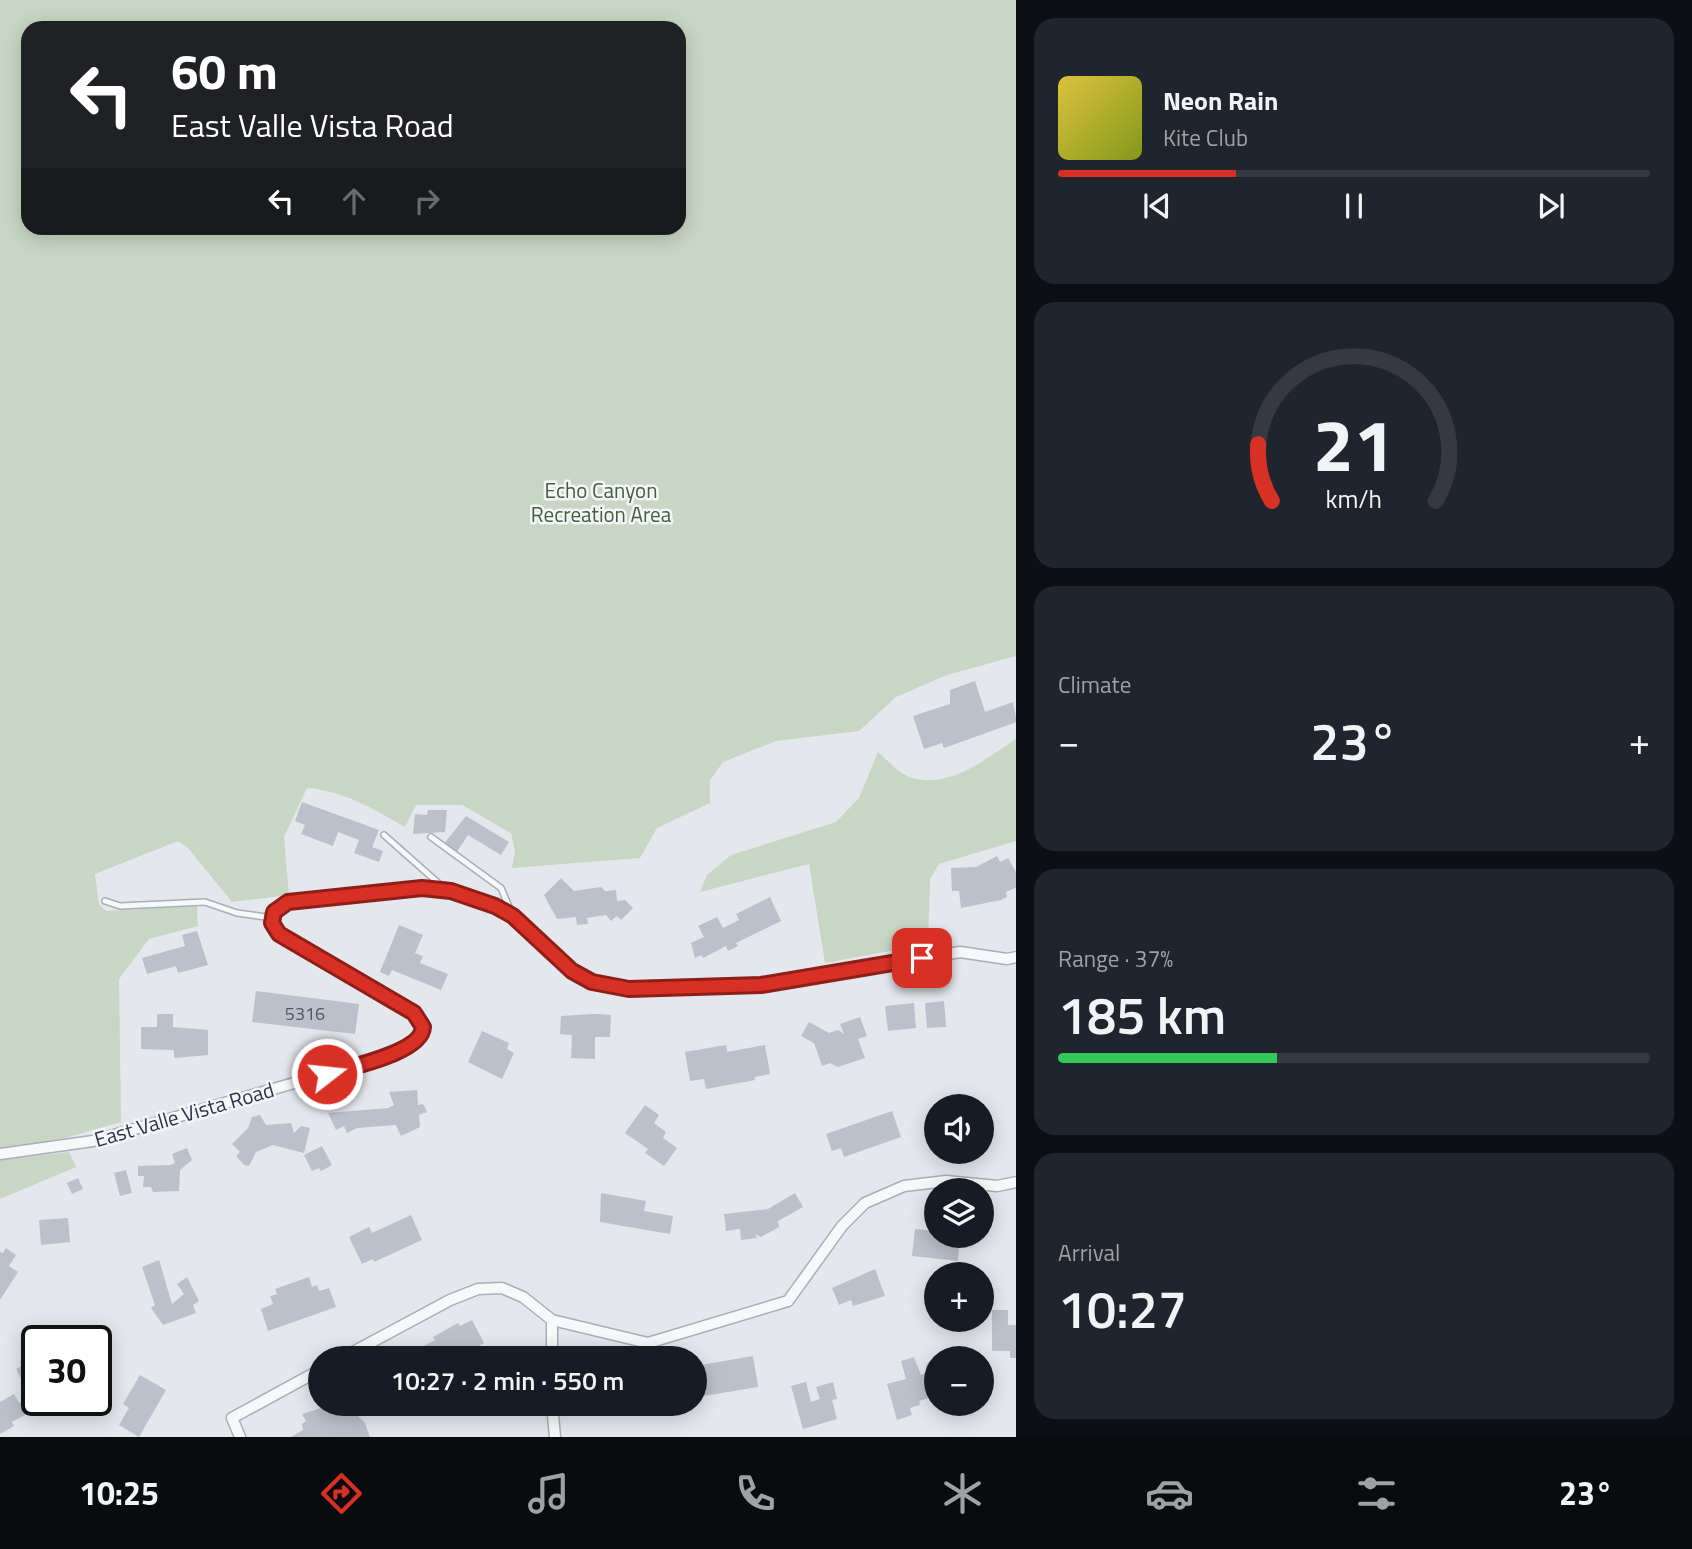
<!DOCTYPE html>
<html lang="en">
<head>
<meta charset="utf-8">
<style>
  body { margin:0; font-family:"Titillium Web",sans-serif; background:#20242c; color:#f1f3f6; height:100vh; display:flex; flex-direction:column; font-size:26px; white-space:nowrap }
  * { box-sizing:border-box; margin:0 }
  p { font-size:23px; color:#9ea1a6 }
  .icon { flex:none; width:38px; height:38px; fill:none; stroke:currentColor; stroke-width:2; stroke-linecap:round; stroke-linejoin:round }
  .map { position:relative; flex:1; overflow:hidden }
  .details { display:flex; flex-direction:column; gap:18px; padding:18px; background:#0d0f14; width:676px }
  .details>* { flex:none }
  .hud { position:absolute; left:21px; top:21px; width:665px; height:214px; border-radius:21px; box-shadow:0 4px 18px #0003; background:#202124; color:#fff; overflow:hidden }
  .fabs { position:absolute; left:924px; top:1094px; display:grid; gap:14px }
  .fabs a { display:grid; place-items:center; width:70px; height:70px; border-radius:50%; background:#171b24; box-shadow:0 4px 18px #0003; font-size:35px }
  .speed { position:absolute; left:21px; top:1325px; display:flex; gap:14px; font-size:35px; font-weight:700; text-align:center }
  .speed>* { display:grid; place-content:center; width:91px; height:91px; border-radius:50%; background:#171b24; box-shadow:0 4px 18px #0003; line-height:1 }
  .speed .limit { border:4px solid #111; border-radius:10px; background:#fff; color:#111 }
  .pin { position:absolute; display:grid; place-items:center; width:60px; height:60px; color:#fff; margin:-30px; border-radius:14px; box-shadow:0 4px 10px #0006 }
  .me { position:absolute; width:77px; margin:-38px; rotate:74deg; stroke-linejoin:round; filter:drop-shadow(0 0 5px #0008) }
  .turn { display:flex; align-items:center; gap:24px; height:147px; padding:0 35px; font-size:32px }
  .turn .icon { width:91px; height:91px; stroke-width:2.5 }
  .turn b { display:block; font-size:49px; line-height:60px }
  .lanes { display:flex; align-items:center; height:66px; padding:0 35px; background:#0003; justify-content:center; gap:35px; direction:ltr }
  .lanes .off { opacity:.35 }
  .big { font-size:52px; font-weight:600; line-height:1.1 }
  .details .tile { flex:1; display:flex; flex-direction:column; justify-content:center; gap:10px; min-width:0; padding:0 24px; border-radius:21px; background:#20242c }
  .details .dial { align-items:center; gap:0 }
  .dial svg { height:182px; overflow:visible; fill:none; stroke:#363941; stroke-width:7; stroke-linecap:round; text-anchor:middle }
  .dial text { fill:#f1f3f6; stroke:none }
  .song { display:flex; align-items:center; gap:21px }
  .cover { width:84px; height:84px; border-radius:10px; background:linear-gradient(135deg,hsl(50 70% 55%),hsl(70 70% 35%)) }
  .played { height:7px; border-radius:4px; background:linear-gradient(90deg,#d93025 30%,#363941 30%) }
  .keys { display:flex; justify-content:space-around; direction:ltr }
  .heat { display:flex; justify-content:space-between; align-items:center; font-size:38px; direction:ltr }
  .charge { height:10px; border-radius:5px; background:linear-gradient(90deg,#34c759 37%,#363941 0) }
  .trip { position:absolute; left:308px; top:1346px; width:399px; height:70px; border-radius:35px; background:#171b24; box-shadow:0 4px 18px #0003; font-weight:600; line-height:70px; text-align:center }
  .tabs { display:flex; height:112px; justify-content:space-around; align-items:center; background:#090b0e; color:#9ea1a6 }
  .tabs .icon { width:49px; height:49px }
  .tabs .active { color:#d93025 }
  .tabs b { font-size:32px; color:#f1f3f6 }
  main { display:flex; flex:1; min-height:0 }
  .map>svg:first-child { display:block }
</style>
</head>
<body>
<main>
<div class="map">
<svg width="1017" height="1437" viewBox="0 0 1017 1437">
  <rect width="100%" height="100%" fill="#e4e7ec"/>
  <path fill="#c9d6c5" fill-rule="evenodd" d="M0,0H1016V656L947,675L896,697L859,731L776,741L723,762L710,780V803L657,828L640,858L512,868L515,851L511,833L462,805H416L405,827C373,809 345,791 307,788L284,837L289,895L232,902L188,848L178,841L95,874L99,904L106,911L197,906L198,926L149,939L119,979L121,1122L65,1138L0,1150ZM28,28H679V228H28Z
    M1016,739V841L939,864L930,879L928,944L825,963L809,864L700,892L707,875L731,855L836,822L859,798L878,752C886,759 897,771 907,776C946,792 986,759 1016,739Z
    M69,1152L76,1167L0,1199V1160Z"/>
  <path fill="#bbc0ca" d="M975,681L985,712L1013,702L1017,722L944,748L942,743L924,749L913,716L950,704V690Z
    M302,802L379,830L372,847L383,851L379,862L354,853L359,840L338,832L333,846L301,834L305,825L295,821Z
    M428,810H447L445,832L413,834L415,814L427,815Z
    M466,816L509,842L501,855L468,835L456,853L443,845Z
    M997,856L1000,862L1008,858L1017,874V887L1006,892L1007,897L1001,900L961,908L959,891H952L951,868L976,867Z
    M561,878L574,891L601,887L605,891L616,890L617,901L625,900L633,908L621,920L617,916L611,921L606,915L587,918L588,924L577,925L576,917L557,919L544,895Z
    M770,897L781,921L736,943L738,946L728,951L726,946L703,958L701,955L695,958L691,943L704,937L698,926L717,917L723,928L739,920L736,914Z
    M399,925L423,935L415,953L423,956L420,963L448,974L441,990L392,970L389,976L380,972Z
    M197,931L208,965L178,973L176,966L147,974L142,958L185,946L182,935Z
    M256,991L359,1004L355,1034L252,1022Z
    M944,1001L946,1027L927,1028L925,1003Z
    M914,1003L916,1028L888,1031L885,1006Z
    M157,1014H173V1027L208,1030V1055L174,1058V1050L141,1049V1027H157Z
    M594,1014L611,1015L610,1037H595V1059L571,1058L572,1035L560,1034L561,1016Z
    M860,1017L867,1036L858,1039L865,1058L838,1067L830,1063L822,1066L814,1043L801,1036L809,1022L829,1033L838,1030L844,1034L840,1024Z
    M482,1031L509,1043L507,1049L514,1053L502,1079L468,1062Z
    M726,1045L727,1052L765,1045L770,1074L754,1077L755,1080L706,1089L704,1079L690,1081L685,1052Z
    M417,1090L418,1105L423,1104L427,1112L419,1115L420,1127L401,1136L396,1125L357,1128L347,1133L344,1126L336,1130L328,1113L388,1108L394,1105L389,1092Z
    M645,1105L659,1115L654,1123L666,1132L663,1138L677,1148L664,1166L645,1153L648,1149L625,1133Z
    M892,1111L901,1137L844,1157L841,1148L832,1151L826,1134Z
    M260,1115L266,1125L291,1123L294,1133L301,1126L310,1128L304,1153L273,1145L256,1152L249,1166L244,1165L236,1156L240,1152L232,1144L248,1128L252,1117Z
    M322,1146L332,1165L321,1171L319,1168L312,1171L304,1155Z
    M187,1148L192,1160L180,1170L179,1191L153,1192L151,1187H143L144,1176H138V1166L170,1165L175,1163L172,1154Z
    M126,1170L132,1193L120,1196L114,1173Z
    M78,1178L83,1189L72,1194L67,1183Z
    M601,1193L646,1201L644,1211L673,1216L670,1234L600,1222Z
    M795,1193L803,1207L778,1221L779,1227L761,1237L755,1234L757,1238L741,1240L740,1229L726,1231L724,1214L768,1209Z
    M411,1215L422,1240L374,1262L373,1259L362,1264L349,1237L369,1227L372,1233Z
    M68,1218L70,1242L41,1245L39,1220Z
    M915,1229L936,1231V1236H968L967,1248L959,1247L958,1261L912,1256Z
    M6,1248L16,1255L9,1266L18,1272L0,1300V1252L3,1253Z
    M159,1260L172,1304L184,1294L177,1284L187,1277L199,1301L193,1305L196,1313L163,1325L151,1308L155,1305L142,1267Z
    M875,1269L885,1296L853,1306L851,1300L839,1305L832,1288Z
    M309,1277L312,1287L317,1285L319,1291L329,1288L336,1307L268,1331L261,1309L273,1304L270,1296L277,1294L275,1289Z
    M992,1310H1008V1325H1017V1358H1010V1351H992Z
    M472,1320L484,1343L457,1358H420L416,1350L435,1340L433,1337L458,1323L460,1326Z
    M32,1354L37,1363V1384L33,1386L30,1381L24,1384L16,1369L22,1366L20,1361Z
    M753,1356L758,1387L698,1397L695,1366Z
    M935,1356L936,1396L919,1401L920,1405L910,1408L912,1415L897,1420L887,1384L906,1379L901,1361L914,1357L921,1375L928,1373L926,1365Z
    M140,1375L166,1390L139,1437L119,1425L129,1408L123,1404Z
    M806,1382L811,1402L820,1399L816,1387L833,1382L837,1399L832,1400L837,1419L803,1429L791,1386Z
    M14,1394L19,1403L27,1398L34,1410L12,1422L14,1426L0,1434V1402Z
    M334,1404H357L362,1412L357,1415L365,1423L370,1437H291L303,1430L302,1424L306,1421L302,1414Z"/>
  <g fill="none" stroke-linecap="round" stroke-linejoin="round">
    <g stroke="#a9aeb7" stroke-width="8">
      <path id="service" d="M384,835L444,888
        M431,837L501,888L512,914
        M105,901L120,906L205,902L237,913L273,918"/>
    </g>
    <g stroke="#a9aeb7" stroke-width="13">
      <path id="minor" d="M0,1154L93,1141L367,1062L416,1043L423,1027L414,1013L279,934L272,923L274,912L288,902L422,888L451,891L495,906L513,916L572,971L592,982L629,989L761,985L960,952L1007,959L1017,957
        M342,1358L450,1300L478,1289L502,1288L523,1297L552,1320L648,1343L788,1301L842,1226L865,1203L904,1186L946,1181L997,1186L1017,1182
        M552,1358V1320
        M552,1404L555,1437
        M240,1437L232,1418L320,1370"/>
    </g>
    <use href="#service" stroke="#f7f8fa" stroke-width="5"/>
    <use href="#minor" stroke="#f7f8fa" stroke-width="10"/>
  </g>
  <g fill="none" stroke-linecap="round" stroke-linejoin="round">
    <g stroke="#8d1f18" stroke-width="18">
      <path id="route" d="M327,1074C349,1067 422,1053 423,1027L414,1013L279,934L272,923L274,912L288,902L422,888L451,891L495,906L513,916L572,971L592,982L629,989L761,985L922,958"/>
    </g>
    <use href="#route" stroke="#d93025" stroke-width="12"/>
  </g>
  <g text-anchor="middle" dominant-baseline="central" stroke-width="5" stroke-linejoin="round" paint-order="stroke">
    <g font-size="18" fill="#4f5766">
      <text x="305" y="1013">5316</text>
    </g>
    <g font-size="21" fill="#3f6138" stroke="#f4f6f9">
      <text x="601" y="490">Echo Canyon<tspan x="601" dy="24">Recreation Area</tspan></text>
    </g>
    <g font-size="21" fill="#2b3445" stroke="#f4f6f9">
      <text transform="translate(184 1114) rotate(-16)">East Valle Vista Road</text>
    </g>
  </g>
</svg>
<div class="fabs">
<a><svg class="icon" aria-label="sound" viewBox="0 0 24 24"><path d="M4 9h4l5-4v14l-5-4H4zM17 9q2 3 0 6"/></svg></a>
<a><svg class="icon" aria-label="layers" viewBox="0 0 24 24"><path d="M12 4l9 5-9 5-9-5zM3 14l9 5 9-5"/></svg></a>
<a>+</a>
<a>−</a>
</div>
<div class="speed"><div class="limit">30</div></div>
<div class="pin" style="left:922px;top:958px;background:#d93025"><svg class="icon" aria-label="arrive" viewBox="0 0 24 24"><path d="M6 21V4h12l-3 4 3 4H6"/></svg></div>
<svg class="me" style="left:327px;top:1074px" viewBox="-20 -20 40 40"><circle r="17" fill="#d93025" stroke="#fff" stroke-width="3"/><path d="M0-11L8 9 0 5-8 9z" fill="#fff"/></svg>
<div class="trip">10:27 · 2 min · 550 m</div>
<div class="hud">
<div class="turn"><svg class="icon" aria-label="left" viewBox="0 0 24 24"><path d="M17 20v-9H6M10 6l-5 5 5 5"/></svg><div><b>60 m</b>East Valle Vista Road</div></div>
<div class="lanes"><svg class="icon" aria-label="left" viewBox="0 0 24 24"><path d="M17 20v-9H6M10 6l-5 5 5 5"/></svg><svg class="icon off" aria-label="ahead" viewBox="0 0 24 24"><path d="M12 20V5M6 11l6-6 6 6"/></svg><svg class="icon off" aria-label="right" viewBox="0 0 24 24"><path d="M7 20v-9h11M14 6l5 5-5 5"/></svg></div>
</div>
</div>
<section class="details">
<div class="tile">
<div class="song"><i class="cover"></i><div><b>Neon Rain</b><p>Kite Club</p></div></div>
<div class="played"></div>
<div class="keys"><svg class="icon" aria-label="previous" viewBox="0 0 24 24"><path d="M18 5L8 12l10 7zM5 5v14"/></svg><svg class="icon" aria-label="pause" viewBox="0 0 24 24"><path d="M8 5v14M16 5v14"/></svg><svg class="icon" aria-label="next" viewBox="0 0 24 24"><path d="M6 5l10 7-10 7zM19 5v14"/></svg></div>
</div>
<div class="tile dial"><svg viewBox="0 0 100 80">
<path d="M14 69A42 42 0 1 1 86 69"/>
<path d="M14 69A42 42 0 0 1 8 44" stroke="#d93025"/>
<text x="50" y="56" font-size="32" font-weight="700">21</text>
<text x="50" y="72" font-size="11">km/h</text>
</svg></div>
<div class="tile"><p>Climate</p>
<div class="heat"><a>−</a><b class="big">23°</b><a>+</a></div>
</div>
<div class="tile"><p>Range · 37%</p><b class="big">185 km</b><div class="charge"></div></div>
<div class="tile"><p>Arrival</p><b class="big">10:27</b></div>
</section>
</main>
<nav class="tabs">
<b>10:25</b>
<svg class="icon active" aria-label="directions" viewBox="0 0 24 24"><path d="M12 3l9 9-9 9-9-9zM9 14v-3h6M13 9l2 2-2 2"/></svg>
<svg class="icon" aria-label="music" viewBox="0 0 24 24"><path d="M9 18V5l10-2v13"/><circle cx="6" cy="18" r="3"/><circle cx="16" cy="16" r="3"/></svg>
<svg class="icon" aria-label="phone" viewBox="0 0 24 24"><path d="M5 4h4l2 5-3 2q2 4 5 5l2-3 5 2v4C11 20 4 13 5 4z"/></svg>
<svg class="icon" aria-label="climate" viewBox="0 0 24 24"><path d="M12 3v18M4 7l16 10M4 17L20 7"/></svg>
<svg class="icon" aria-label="car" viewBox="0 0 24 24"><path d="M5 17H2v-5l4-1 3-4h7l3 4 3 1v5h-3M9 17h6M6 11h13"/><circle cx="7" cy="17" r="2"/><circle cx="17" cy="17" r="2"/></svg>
<svg class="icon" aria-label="filters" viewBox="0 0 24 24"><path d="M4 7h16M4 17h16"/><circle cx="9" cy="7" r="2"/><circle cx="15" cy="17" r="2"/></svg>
<b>23°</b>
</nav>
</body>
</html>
